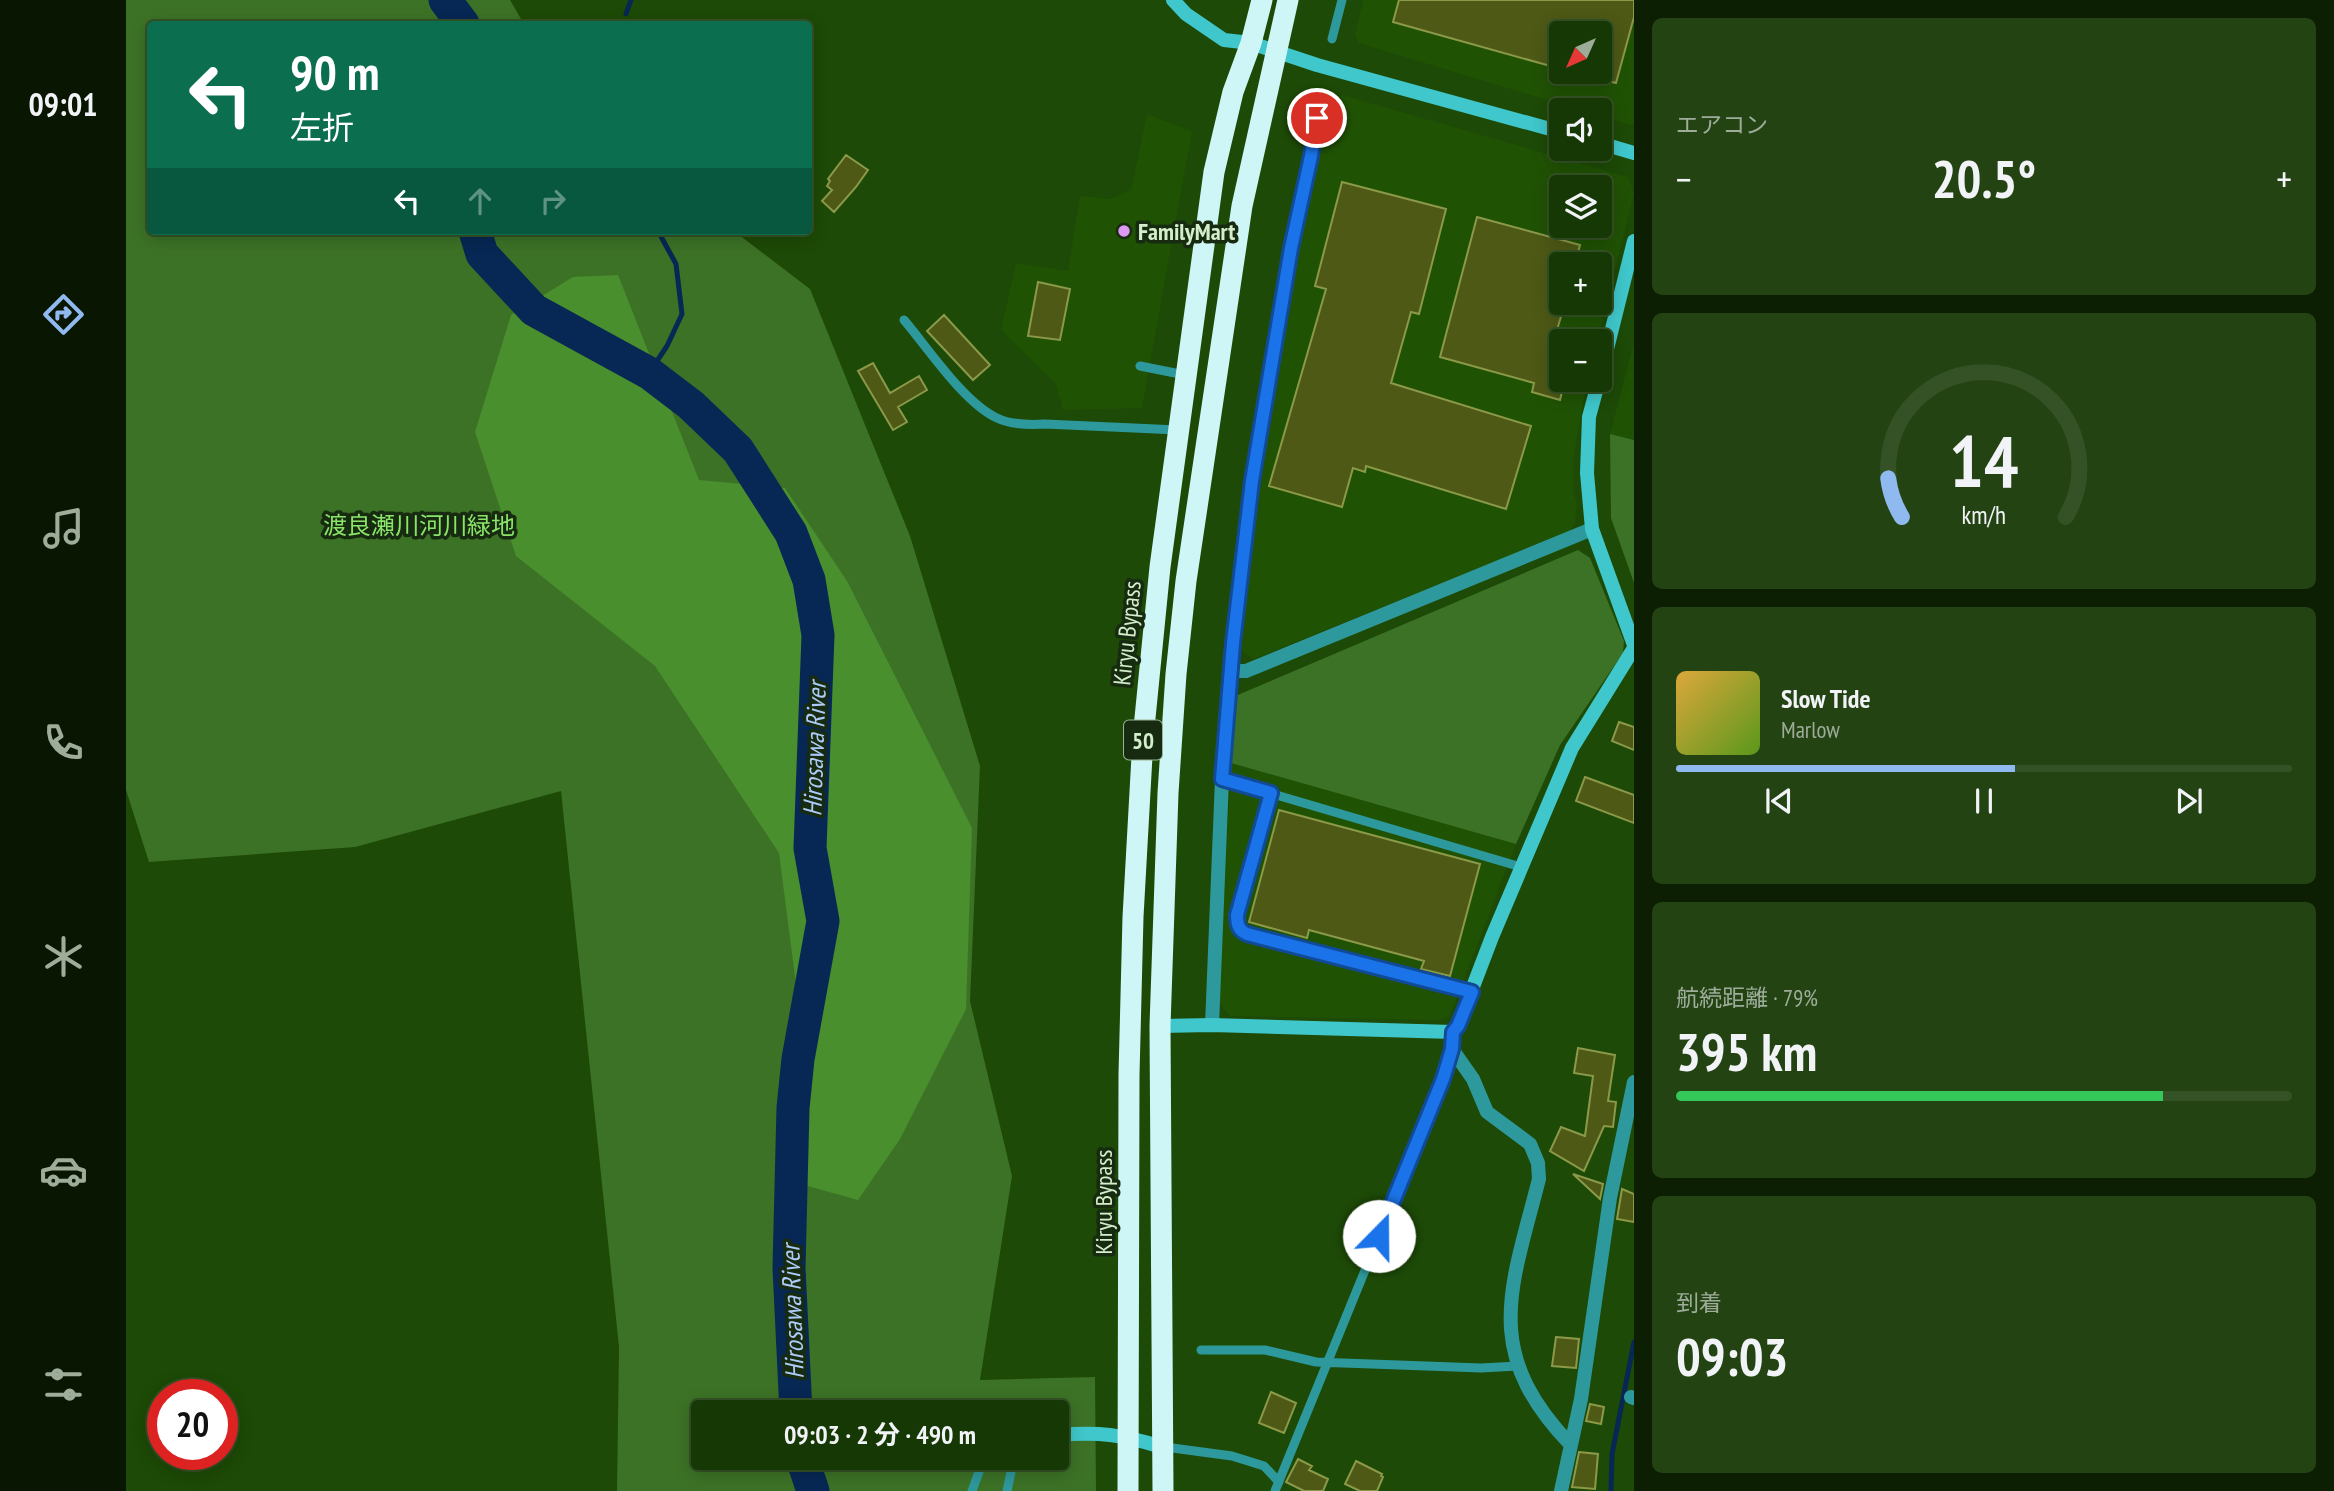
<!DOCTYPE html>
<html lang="ja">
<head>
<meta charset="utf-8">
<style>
  body { margin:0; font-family:"PT Sans Narrow","Noto Sans JP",sans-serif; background:#234313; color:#f1f3f6; height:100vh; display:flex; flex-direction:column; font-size:26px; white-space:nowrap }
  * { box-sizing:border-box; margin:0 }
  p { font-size:23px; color:#9eac9a }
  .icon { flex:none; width:38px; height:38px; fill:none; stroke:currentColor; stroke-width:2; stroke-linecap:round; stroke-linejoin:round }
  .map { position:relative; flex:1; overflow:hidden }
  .side { display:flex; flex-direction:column; gap:18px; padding:18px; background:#0c1f02; width:700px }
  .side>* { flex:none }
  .guide { position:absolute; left:21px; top:21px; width:665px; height:214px; border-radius:7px; box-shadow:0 4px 18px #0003,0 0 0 2px #355226; background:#0b6e4f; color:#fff; overflow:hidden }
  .needle { width:46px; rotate:225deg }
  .fabs { position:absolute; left:1423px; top:21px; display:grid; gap:14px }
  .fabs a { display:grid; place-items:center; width:63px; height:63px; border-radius:7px; background:#163804; box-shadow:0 4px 18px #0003,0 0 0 2px #355226; font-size:35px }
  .speed { position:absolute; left:21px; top:1379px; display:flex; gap:14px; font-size:35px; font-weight:700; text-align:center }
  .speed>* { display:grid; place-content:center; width:91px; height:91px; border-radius:50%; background:#163804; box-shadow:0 4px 18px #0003,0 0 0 2px #355226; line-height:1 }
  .speed .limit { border:10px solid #d22; background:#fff; color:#111 }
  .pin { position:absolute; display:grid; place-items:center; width:60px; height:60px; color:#fff; margin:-30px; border:4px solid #fff; border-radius:50%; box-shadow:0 2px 7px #0007 }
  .me { position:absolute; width:77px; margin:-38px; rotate:22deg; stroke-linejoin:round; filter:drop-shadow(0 0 5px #0008) }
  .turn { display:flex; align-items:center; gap:24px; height:147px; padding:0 28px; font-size:32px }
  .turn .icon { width:91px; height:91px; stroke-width:2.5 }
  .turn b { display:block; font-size:49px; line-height:60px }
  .lanes { display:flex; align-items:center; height:66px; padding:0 28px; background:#0003; justify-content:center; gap:35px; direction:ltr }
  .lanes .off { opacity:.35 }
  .big { font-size:52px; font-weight:700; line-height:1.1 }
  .side .widget { flex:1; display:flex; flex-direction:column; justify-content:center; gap:10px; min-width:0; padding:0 24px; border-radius:10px; background:#234313 }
  .side .dial { align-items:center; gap:0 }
  .dial svg { height:182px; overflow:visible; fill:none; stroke:#355226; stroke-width:7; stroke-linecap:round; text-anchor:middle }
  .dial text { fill:#f1f3f6; stroke:none }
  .song { display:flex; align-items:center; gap:21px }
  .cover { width:84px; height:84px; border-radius:10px; background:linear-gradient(135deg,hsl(40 70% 55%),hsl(90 70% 35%)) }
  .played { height:7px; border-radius:4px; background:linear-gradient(90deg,#90b9f0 55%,#355226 55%) }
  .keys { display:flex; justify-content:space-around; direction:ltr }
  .heat { display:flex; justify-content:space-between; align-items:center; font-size:38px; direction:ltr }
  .charge { height:10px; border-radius:5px; background:linear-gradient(90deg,#34c759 79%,#355226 0) }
  .trip { position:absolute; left:565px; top:1400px; width:378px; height:70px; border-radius:7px; background:#163804; box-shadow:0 4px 18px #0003,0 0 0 2px #355226; font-weight:700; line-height:70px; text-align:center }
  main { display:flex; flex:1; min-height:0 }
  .dock { display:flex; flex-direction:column; width:126px; justify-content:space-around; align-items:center; background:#091602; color:#9eac9a }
  .dock .icon { width:49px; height:49px }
  .dock .active { color:#90b9f0 }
  .dock b { font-size:32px; color:#f1f3f6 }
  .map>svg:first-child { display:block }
</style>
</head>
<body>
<main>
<nav class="dock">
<b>09:01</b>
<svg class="icon active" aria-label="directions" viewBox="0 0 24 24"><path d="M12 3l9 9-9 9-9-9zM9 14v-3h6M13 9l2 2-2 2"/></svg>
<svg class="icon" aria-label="music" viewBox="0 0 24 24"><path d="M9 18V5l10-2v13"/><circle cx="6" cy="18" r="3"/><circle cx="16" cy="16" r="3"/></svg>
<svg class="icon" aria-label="phone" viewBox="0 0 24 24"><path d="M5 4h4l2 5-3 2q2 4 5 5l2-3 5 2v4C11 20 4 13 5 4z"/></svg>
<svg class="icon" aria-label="climate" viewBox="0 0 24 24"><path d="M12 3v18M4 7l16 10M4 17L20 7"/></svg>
<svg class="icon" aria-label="car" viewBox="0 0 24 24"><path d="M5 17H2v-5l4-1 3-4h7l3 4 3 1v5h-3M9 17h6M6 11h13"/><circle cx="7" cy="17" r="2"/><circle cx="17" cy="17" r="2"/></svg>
<svg class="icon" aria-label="filters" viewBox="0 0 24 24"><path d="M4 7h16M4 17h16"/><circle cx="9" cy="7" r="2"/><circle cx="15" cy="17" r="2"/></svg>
</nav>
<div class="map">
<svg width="1508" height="1491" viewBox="0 0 1508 1491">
  <rect width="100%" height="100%" fill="#1d4a06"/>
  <path fill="#205204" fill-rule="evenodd" d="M1237,0H1508V123L1505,125L1474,116V110H1454L1233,43L1229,35ZM1435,33H1474V72H1435Z
    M1216,95L1502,177L1508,193L1471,341H1435V380H1461L1447,460V491L1451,504L1449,523L1443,532L1127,659L1114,649L1138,440L1171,247L1206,107ZM1435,187H1474V226H1435ZM1435,264H1474V303H1435Z
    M1021,114L1066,131L1016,408L937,410L930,384L875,330L890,263L942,271L954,196L985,199L1005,190Z
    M1508,343V440L1484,434Z
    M1105,763L1390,844L1324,1016L1314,1020L1104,1016L1093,1002Z"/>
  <path fill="#3c7226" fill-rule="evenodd" d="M0,0H384L398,24H24V231H608L684,289L784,536L854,766L844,1001L886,1176L854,1380L969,1377L970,1491H491L493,1347L435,791L229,847L23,862L0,790ZM578,1412H931V1458H578Z
    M1484,434L1508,440V583L1485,518Z
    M1452,550L1464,558L1498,641L1497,653L1434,745L1390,844L1105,763L1107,697Z"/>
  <path fill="#4a8f2d" d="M492,275L573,480L659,488L721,581L846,828L840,1009L774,1139L732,1200L671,1183L683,1085L653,853L529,666L390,556L349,432L385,315L447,277Z"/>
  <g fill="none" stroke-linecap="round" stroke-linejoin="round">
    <path stroke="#072754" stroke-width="5" d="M328,12L346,24
      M500,14L505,0
      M523,373L541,346L556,314L550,264L532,231
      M1485,1491L1486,1454L1508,1342"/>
    <path stroke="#072754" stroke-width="33" d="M319,0L337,24
      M349,231L356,254L408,310L523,373L565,405L612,450L665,533L683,580L692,635L684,848L697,921L672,1059L667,1108L663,1268L670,1412
      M676,1458L687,1491"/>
  </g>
  <path fill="#4e5916" stroke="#8b9949" stroke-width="2" d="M1273,0H1508V17L1490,83L1474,79V33H1435V69L1267,22Z
    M720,155L742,170L730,187L708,212L696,201L706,190L701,186L704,181L702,179Z
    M1216,182L1320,209L1293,314L1285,312L1265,383L1405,426L1380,509L1240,466L1239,472L1227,468L1216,507L1143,486L1200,289L1189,286Z
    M1351,217L1454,245L1449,264H1435V303H1439L1431,330L1435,331V380H1439L1434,400L1406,392L1408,383L1314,357Z
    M912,282L944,289L934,340L902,336Z
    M818,315L864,365L847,380L801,331Z
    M747,363L764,393L793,376L801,390L772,407L781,422L767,430L732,371Z
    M1493,722L1508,727V750L1486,741Z
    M1459,777L1508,795V823L1450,801Z
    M1153,810L1354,864L1324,976L1295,969L1298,961L1183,930L1181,938L1123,922Z
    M1452,1048L1489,1055L1482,1101L1490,1102L1487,1127L1478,1126L1458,1171L1424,1151L1435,1127L1459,1136L1467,1076L1448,1073Z
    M1447,1174L1477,1184L1474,1199Z
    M1496,1189L1508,1194V1222L1491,1219Z
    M1430,1337L1453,1339L1450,1368L1426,1366Z
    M1145,1392L1170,1403L1158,1433L1133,1423Z
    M1464,1404L1478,1407L1475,1424L1460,1421Z
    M1453,1452L1472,1454L1469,1489L1446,1487Z
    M1172,1459L1186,1466L1183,1470L1202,1479L1197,1491H1178L1160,1482Z
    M1230,1461L1256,1474L1255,1476L1257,1477L1251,1491H1234L1219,1484Z"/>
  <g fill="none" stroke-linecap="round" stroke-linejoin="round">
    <path stroke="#2e999c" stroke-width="9" d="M1206,39L1216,0
      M778,320C802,348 838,403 871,418C885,425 903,425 919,424L1052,430
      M1014,366L1059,375
      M1096,779L1395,867
      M1145,793L1111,915C1111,924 1112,930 1121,934L1347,992
      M1075,1350H1139L1190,1362L1355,1368L1392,1366
      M1039,1447L1106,1456L1138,1466L1153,1482
      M846,1491L858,1458
      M881,1491L888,1458
      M1149,1491L1317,1079L1326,1049"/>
    <path stroke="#2e999c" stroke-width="14" d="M1105,671H1120L1466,529
      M1086,1025L1096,779L1107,643L1126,481L1165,248L1185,156L1194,99
      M1327,1032L1326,1049L1347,1079L1361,1112L1404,1144L1412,1163L1413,1179C1385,1289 1355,1351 1444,1444
      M1505,1397L1508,1398
      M1435,1491L1455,1399L1484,1198L1508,1082"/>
    <path stroke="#3fc7cb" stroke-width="14" d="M1047,0L1060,14L1098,40L1125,43L1191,65L1435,132
      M1474,143L1508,153
      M1474,377L1508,241
      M1473,380L1463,417L1461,473L1466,529L1508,645
      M1034,1026L1086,1025L1327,1032L1332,1026L1366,937L1446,748L1508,648
      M931,1435C974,1432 994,1434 1036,1447"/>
    <path stroke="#cef6f7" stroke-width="21" d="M1002,1491L1003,1075L1007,917L1017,738L1034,567L1088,172L1107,92L1125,43L1136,0
      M1037,1491L1034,1026L1042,793L1050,674L1060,581L1116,206L1162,0"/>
  </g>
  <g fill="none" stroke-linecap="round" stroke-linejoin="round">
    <g stroke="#114b97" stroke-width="18">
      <path id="route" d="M1191,118L1185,156L1165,248L1126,481L1107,643L1096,779L1145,793L1111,915C1111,924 1112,930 1121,934L1346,992L1332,1026L1327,1032L1326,1049L1317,1079L1253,1236"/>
    </g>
    <use href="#route" stroke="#1a73e8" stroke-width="12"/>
  </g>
  <circle fill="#dd99f3" stroke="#172b10" stroke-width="2.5" cx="998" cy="231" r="7"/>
  <g text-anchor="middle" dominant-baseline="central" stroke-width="7" stroke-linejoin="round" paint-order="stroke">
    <rect fill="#172b10" stroke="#9bb493" stroke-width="2" x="998" y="720.5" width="38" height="39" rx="5"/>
    <g font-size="23" font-weight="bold" fill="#d4eecb">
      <text x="1017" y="740">50</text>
    </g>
    <g font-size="24" font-weight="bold" fill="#d4eecb" stroke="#172b10" text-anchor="start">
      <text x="1012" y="231">FamilyMart</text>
    </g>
    <g font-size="24" fill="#8be46a" stroke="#172b10">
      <text x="293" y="525">渡良瀬川河川緑地</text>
    </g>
    <g font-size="24" fill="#d4eecb" stroke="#172b10">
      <text transform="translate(1001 633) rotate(-84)">Kiryu Bypass</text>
      <text transform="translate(977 1202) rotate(-90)">Kiryu Bypass</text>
    </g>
    <g font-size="26" font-style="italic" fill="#adcbf8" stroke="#172b10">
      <text transform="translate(688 749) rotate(-88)">Hirosawa River</text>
      <text transform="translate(666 1312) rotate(-92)">Hirosawa River</text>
    </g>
  </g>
</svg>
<div class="fabs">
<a><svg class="needle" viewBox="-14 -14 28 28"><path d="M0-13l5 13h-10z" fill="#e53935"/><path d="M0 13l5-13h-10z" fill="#9eac9a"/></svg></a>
<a><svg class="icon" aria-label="sound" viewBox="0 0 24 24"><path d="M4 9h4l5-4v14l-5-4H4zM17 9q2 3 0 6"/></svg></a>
<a><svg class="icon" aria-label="layers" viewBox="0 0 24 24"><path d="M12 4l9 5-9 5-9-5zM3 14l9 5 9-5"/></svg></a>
<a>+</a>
<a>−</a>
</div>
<div class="speed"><div class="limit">20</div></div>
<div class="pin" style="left:1191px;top:118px;background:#d93025"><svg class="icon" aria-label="arrive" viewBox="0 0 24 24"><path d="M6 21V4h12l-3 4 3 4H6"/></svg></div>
<svg class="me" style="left:1253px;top:1236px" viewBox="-20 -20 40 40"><circle r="19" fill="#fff"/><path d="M0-13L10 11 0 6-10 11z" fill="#1a73e8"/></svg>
<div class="trip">09:03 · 2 分 · 490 m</div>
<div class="guide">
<div class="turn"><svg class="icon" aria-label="left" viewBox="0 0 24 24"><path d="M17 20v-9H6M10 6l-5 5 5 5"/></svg><div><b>90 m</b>左折</div></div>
<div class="lanes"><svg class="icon" aria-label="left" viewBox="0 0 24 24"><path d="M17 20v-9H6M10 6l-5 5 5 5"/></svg><svg class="icon off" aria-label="ahead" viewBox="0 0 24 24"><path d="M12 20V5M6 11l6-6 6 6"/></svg><svg class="icon off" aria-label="right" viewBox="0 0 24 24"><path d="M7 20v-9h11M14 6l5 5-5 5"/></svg></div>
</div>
</div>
<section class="side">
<div class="widget"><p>エアコン</p>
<div class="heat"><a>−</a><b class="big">20.5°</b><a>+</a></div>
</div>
<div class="widget dial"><svg viewBox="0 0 100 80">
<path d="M14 69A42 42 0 1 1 86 69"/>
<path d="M14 69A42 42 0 0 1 8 52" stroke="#90b9f0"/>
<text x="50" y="56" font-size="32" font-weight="700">14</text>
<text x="50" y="72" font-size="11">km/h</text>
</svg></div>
<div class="widget">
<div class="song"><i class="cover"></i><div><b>Slow Tide</b><p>Marlow</p></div></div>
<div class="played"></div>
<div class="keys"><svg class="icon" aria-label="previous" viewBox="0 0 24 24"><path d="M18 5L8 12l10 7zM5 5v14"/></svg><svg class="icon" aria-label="pause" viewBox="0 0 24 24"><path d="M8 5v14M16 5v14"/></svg><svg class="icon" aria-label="next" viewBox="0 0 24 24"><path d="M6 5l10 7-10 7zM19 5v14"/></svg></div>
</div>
<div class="widget"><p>航続距離 · 79%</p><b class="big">395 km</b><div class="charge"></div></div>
<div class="widget"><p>到着</p><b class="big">09:03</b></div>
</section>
</main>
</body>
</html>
